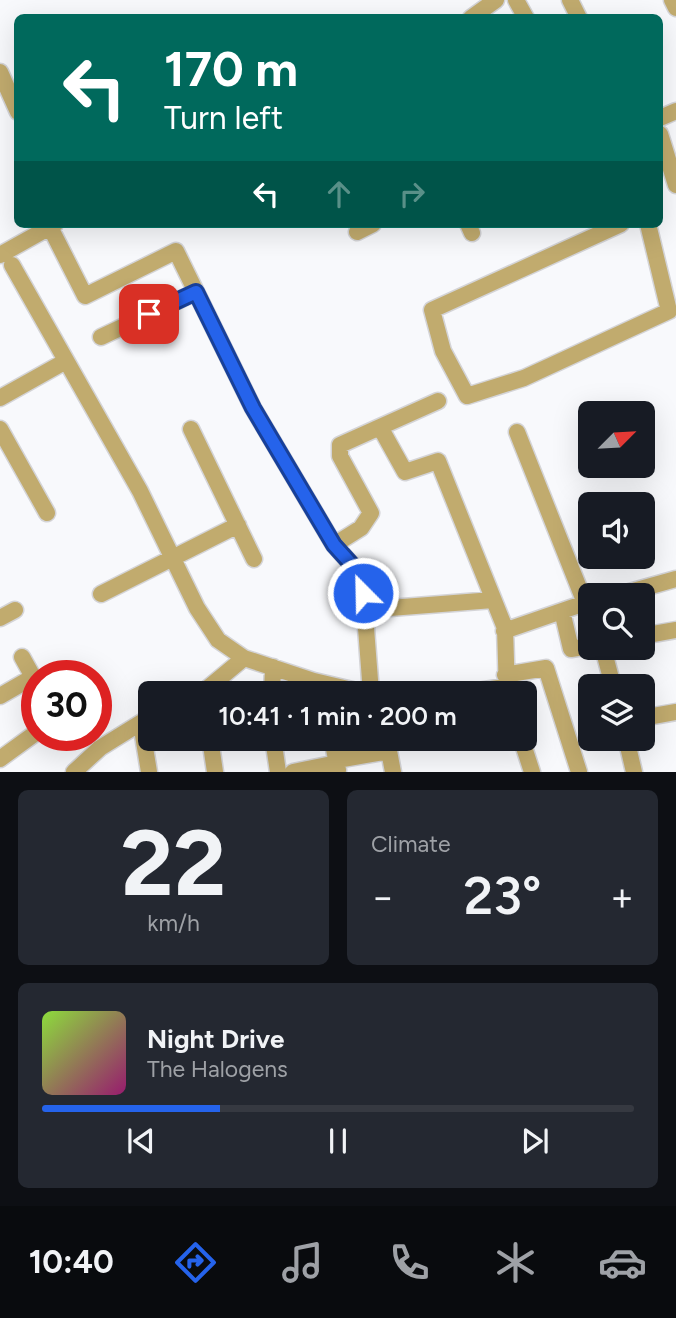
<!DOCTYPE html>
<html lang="en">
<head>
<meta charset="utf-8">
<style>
  body { margin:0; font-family:Figtree,sans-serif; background:#242831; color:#f1f3f6; height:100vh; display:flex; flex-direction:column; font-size:26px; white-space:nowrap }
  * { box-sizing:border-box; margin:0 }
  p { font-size:23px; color:#9ea1a6 }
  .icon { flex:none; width:38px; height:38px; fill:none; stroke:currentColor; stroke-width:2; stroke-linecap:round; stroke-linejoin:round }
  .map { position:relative; height:772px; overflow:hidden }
  .drawer { display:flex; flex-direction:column; gap:18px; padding:18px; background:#0d0f14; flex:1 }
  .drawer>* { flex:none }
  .hud { position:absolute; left:14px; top:14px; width:649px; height:214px; border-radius:10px; box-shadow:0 7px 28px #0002; background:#00695c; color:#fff; overflow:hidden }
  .needle { width:46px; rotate:66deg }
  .controls { position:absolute; left:578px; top:401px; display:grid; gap:14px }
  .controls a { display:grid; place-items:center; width:77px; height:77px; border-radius:10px; background:#171b24; box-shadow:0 7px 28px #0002; font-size:35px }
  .speed { position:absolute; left:21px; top:660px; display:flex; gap:14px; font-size:35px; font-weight:700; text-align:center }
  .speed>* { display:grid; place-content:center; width:91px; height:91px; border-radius:50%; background:#171b24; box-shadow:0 7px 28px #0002; line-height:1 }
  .speed .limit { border:10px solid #d22; background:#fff; color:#111 }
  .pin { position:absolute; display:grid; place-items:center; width:60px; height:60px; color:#fff; margin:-30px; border-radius:14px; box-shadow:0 4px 10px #0006 }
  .me { position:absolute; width:77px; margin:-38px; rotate:337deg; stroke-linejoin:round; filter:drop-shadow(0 0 5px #0008) }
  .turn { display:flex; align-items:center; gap:24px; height:147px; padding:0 35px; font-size:32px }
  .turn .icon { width:91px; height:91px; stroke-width:2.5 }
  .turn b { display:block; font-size:49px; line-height:60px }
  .lanes { display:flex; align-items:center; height:66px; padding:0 35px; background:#0003; justify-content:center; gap:35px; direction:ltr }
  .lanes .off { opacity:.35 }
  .big { font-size:52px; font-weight:600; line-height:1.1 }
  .drawer .widget { flex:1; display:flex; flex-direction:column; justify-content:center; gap:10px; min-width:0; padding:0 24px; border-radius:10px; background:#242831 }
  .drawer .dial { align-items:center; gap:0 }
  .dial b { font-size:91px; line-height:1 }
  .song { display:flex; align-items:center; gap:21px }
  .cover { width:84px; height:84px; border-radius:10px; background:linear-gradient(135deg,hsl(90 70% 55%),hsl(320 70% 35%)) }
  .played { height:7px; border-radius:4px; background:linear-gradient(90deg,#2563eb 30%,#363941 30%) }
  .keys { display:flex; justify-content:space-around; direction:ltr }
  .heat { display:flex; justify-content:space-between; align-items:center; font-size:38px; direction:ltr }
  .drawer .tiles { flex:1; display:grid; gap:18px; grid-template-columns:1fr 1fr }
  .widget:last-child { grid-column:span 2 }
  .trip { position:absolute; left:138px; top:681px; width:399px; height:70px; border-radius:10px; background:#171b24; box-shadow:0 7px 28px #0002; font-weight:600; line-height:70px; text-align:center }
  .tabs { display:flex; height:112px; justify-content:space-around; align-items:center; background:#090b0e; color:#9ea1a6 }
  .tabs .icon { width:49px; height:49px }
  .tabs .selected { color:#2563eb }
  .tabs b { font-size:32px; color:#f1f3f6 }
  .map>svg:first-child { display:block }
</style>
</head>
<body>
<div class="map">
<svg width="676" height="772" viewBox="0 0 676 772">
  <rect width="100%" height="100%" fill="#f8f9fc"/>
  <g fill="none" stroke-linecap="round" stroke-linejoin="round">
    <g stroke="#d4d4d7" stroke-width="19">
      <path id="minor" d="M516,0L526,18
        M570,0L579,18
        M672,0L676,8
        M471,18L496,0
        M0,72L18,112
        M660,118L676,111
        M660,134L676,185
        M55,224L50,227L85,296L176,251L253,408L334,545L362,576L371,693
        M468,224L472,233
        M621,224L432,310L443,351L467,396L524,378L669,311L648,224
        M357,232L373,224
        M0,255L50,227
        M12,265L140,491L197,608L218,640L244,658L314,681L365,693
        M101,337L196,292
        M0,398L66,361
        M380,427L438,401
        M0,429L47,513
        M191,429L254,559
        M334,545L361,528L371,513L340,456V445L380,427L405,472L438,461L505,628L507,693
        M101,594L238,525
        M619,595L676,579
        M364,610L493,600
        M562,611L571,649L590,646
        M0,618L15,610
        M504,631L585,603L517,432
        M642,636L676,630
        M603,648L613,686
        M22,657L37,684
        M505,675L546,668L579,772
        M202,693L244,658
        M272,693L273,667
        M464,693L505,687
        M0,696L33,677
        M642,718L676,712
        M141,723L149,772
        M210,738L215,772
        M273,738L278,772
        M332,738L338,770
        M521,738L532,772
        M626,738L634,772
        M0,759L37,732
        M337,760L389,751L393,772
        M74,772L100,748L150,717
        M293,772L337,763"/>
    </g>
    <use href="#minor" stroke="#c1ab6e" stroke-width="16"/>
  </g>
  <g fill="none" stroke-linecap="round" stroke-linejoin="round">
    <g stroke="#184099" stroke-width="18">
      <path id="route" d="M149,314L196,292L253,408L334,545L362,576L363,593"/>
    </g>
    <use href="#route" stroke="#2563eb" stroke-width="12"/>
  </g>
</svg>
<div class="controls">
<a><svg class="needle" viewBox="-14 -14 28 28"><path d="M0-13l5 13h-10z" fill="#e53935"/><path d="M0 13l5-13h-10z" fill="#9ea1a6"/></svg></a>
<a><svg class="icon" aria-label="sound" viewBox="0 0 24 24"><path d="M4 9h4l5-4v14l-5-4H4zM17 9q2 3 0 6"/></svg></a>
<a><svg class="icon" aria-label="search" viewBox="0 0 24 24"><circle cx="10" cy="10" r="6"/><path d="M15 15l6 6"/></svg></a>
<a><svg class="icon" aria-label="layers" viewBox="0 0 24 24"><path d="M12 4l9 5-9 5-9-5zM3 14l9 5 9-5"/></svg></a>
</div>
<div class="speed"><div class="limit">30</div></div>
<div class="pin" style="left:149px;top:314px;background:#d93025"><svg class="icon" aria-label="arrive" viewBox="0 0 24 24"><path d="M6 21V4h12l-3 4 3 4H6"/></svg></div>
<svg class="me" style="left:363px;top:593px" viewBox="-20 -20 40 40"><circle r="17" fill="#2563eb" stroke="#fff" stroke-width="3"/><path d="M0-11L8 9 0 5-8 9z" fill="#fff"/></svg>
<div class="trip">10:41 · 1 min · 200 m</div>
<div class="hud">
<div class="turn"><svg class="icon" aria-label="left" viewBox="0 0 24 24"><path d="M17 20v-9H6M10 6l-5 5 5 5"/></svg><div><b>170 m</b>Turn left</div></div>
<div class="lanes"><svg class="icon" aria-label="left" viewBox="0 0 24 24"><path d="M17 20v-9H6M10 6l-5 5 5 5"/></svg><svg class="icon off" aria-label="ahead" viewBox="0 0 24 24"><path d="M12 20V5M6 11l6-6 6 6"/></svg><svg class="icon off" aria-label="right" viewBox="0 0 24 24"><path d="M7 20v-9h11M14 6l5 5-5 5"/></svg></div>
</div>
</div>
<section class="drawer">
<div class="tiles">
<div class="widget dial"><b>22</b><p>km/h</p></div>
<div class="widget"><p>Climate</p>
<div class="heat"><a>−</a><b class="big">23°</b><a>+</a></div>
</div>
<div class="widget">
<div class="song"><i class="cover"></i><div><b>Night Drive</b><p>The Halogens</p></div></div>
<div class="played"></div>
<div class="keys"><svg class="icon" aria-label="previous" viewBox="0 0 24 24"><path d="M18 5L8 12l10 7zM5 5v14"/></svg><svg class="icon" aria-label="pause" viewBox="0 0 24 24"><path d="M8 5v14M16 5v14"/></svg><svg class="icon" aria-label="next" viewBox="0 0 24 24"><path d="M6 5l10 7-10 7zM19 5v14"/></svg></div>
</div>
</div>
</section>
<nav class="tabs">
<b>10:40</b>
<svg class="icon selected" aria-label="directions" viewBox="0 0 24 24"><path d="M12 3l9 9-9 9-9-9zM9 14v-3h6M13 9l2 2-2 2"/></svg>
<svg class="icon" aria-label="music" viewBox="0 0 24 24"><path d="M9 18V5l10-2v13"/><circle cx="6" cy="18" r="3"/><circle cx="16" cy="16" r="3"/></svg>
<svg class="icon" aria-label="phone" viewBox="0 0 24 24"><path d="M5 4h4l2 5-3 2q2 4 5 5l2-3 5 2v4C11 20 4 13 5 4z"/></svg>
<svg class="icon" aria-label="climate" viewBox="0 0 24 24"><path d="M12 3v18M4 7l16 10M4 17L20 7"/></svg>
<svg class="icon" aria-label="car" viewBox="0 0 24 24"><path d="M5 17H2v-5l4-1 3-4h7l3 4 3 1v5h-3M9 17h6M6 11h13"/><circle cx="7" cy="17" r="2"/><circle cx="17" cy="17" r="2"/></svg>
</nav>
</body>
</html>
